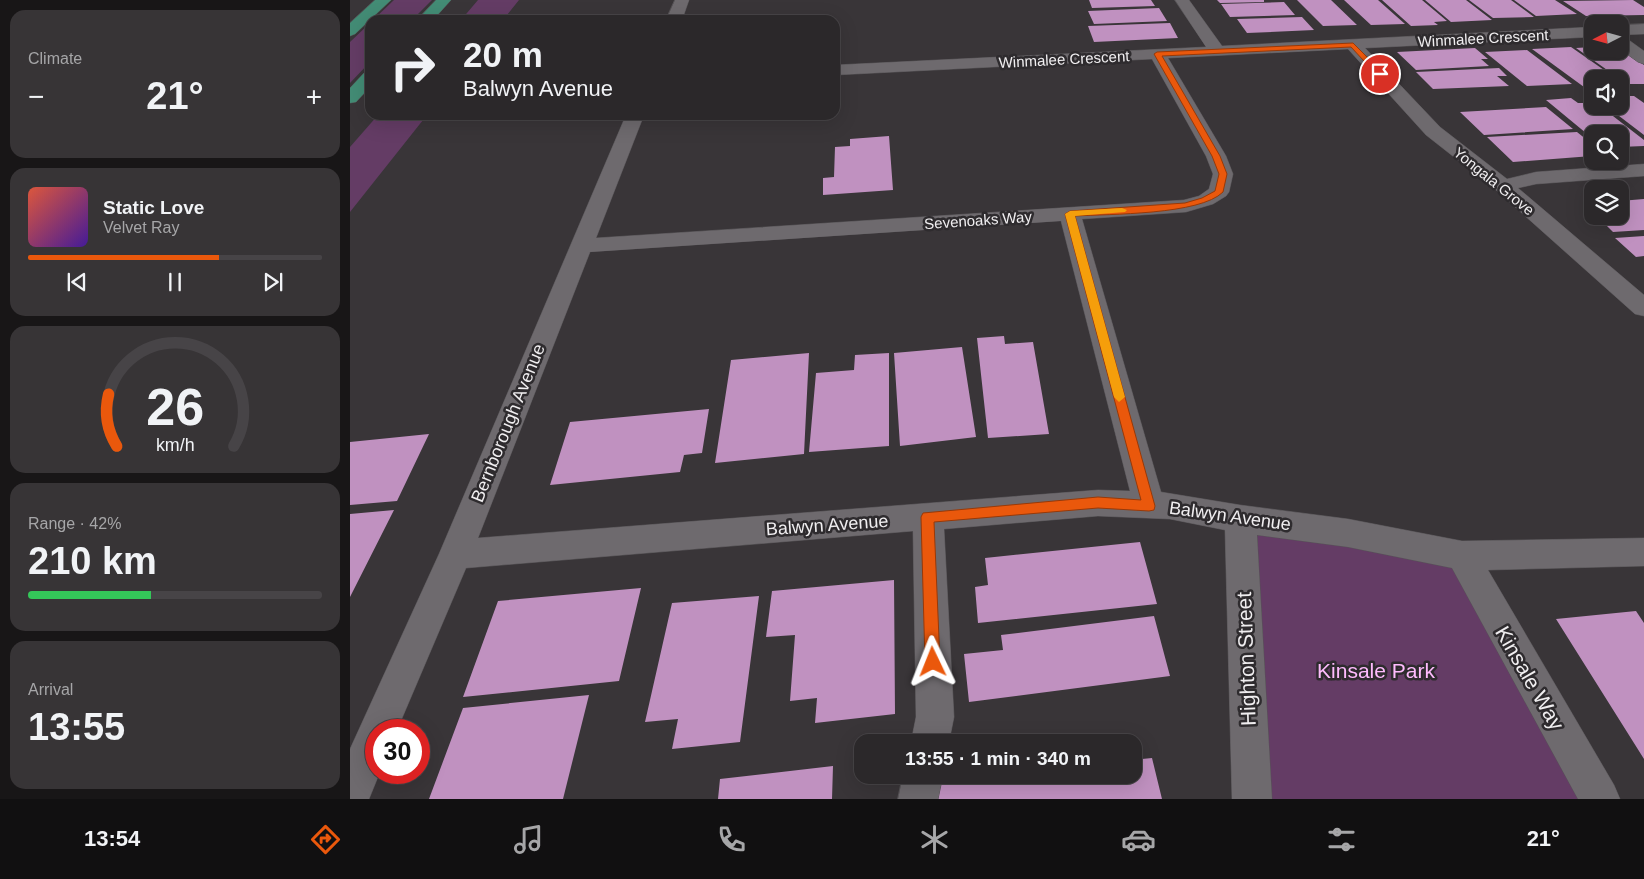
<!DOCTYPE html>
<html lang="en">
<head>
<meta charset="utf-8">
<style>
  body { margin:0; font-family:Helvetica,sans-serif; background:#373436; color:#f1f3f6; height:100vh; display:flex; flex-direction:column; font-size:19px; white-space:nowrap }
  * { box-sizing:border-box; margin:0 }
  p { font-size:16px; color:#a6a6a8 }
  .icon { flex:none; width:28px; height:28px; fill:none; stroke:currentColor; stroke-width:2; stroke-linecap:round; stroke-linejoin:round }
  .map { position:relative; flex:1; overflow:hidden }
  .drawer { display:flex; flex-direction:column; gap:10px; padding:10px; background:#181617; width:350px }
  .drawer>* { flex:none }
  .top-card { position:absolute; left:15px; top:15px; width:475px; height:105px; border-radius:15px; box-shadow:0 5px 20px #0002,0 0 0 1px #474447; background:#2b282a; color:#f1f3f6; overflow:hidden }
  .needle { width:32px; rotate:264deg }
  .tools { position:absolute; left:1234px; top:15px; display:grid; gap:10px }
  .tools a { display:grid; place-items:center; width:45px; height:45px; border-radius:10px; background:#2b282a; box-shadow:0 5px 20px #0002,0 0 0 1px #474447; font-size:25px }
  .speed { position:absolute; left:15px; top:719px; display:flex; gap:10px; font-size:25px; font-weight:700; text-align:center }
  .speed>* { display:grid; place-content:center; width:65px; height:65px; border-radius:50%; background:#2b282a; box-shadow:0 5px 20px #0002,0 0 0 1px #474447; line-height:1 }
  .speed .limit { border:8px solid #d22; background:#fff; color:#111 }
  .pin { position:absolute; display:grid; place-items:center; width:42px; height:42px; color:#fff; margin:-21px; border:2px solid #fff; border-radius:50%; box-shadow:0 1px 5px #0007 }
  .me { position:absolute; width:55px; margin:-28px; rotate:358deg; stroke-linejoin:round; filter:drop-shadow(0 0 4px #0008) }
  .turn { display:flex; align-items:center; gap:18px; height:105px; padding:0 15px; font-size:22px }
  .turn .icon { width:65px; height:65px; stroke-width:2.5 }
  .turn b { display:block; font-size:35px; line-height:42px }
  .big { font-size:38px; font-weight:600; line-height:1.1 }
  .drawer .tile { flex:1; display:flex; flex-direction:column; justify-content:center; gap:8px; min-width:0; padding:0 18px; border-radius:15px; background:#373436 }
  .drawer .dial { align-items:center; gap:0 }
  .dial svg { height:130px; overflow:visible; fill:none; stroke:#474447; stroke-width:7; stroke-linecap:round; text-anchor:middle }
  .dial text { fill:#f1f3f6; stroke:none }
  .song { display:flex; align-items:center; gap:15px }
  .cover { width:60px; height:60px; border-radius:8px; background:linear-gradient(135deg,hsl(10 70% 55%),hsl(260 70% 35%)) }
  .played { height:5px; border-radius:2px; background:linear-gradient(90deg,#ea580c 65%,#474447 65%) }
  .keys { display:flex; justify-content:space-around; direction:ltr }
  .heat { display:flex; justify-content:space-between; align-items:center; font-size:28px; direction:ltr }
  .charge { height:8px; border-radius:4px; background:linear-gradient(90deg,#34c759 42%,#474447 0) }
  .trip { position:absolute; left:504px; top:734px; width:288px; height:50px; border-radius:15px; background:#2b282a; box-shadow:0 5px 20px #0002,0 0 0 1px #474447; font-weight:600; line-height:50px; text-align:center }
  .tabs { display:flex; height:80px; justify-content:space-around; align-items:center; background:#111011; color:#a6a6a8 }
  .tabs .icon { width:35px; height:35px }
  .tabs .selected { color:#ea580c }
  .tabs b { font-size:22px; color:#f1f3f6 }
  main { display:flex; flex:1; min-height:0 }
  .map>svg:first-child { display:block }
</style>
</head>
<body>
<main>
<section class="drawer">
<div class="tile"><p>Climate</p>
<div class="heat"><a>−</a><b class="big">21°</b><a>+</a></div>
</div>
<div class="tile">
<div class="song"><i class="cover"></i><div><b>Static Love</b><p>Velvet Ray</p></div></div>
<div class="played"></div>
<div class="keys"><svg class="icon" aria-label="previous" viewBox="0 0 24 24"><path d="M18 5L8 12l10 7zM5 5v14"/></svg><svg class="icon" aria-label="pause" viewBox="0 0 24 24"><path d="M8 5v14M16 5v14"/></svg><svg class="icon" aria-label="next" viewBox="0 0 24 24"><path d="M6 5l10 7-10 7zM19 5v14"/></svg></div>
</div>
<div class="tile dial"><svg viewBox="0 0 100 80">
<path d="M14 69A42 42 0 1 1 86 69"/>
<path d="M14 69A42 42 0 0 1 9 37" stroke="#ea580c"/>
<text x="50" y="56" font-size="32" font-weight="700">26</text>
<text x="50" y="72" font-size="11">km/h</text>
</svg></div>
<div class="tile"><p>Range · 42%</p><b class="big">210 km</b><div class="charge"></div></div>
<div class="tile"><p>Arrival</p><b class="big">13:55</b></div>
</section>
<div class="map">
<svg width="1294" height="799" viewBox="0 0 1294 799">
  <rect width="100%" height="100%" fill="#393538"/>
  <path fill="#643c65" d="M44,0H82L62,20H23Z
    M128,0H169L153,20H111Z
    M20,23V62L0,83V42Z
    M28,115H77L0,212V147Z
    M890,519L1112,556L1250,799H902Z"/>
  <path fill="#c091c0" d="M739,0H801L805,6L742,8Z
    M867,0H914V2L870,3Z
    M947,0H981L1007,25L973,26Z
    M994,0H1028L1055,24L1021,25Z
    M1032,0H1072L1097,21L1084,22L1088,25L1061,26Z
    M1075,0H1116L1142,20L1101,22Z
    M1119,0H1161L1184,17L1143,18Z
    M1164,0H1205L1227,14L1186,16Z
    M1283,0L1294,7V15L1236,16L1213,1Z
    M934,2L945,15L880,17L871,4Z
    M809,8L817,21L744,24L738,11Z
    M952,17L964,30L897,33L887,19Z
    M820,23L828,38L744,42L738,26Z
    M1221,47L1267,79H1242V87H1234L1182,49Z
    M1242,47V51H1270V49L1294,65V84H1277L1226,48Z
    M1125,48L1138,59H1131L1139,66L1066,70L1047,52Z
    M1177,50L1222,84L1177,86L1135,52Z
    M1149,68L1157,76H1147L1159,86L1083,89L1066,72Z
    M1270,96H1284L1294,103V135L1256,106H1270Z
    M1221,98L1228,103H1242V106H1250L1294,140V146L1270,147V134H1242V138L1196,100Z
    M1196,107L1223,129L1134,135L1110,112Z
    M1227,132L1242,144V156L1163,162L1137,137Z
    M539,136L543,190L473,195V178L484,177L485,147L500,146V139Z
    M1294,199V230L1263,232L1247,216H1270V201Z
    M1294,236V256L1286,257L1265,238Z
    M654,336L655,344L683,342L699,434L638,438L627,338Z
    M612,347L626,437L550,446L544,353Z
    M459,353L454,454L365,463L381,360Z
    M539,353V446L459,452L466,373L504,370L505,355Z
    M359,409L352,453L334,455L330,472L200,485L220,422Z
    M79,434L47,501L0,505V442Z
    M44,510L0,597V514Z
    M790,542L807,604L628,623L625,587L638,585L635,558Z
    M544,580L545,714L465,723L467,698L440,701L445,635L416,637L422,591Z
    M291,588L269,681L113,697L148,601Z
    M409,596L390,742L322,749L328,719L295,722L322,603Z
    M1286,611L1294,623V759L1206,619Z
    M804,616L820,676L619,702L614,654L653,650L651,635Z
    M239,695L213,799H79L113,708Z
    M802,758L812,799H582V786L667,775H782V760Z
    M483,766L482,799H368L370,779Z"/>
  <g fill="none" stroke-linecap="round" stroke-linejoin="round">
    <g stroke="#565356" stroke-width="1">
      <path id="minor" d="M325,0H339L332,20H316Z
        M825,0H839L872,46L1242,27V37L1015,48L1090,127L1157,179L1186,172L1294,164V176L1186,184L1168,188L1294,295V316L1285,314L1146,190L1076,135L998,49L818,58L876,156L883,174L879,192L876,196L863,204L836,212L732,219L811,492L890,505L998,519L1112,541L1294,538V566L1138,570L1264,785L1270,799H1228L1102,568L998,547L907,535L922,799H882L875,530L820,519L748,516L594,529L604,717L599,742H561L566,717L563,531L116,568L47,730H26V772H30L19,799H0V749L89,554L276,115H294L246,238L834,200L849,196L859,189L863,174L856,156L802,59L485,75V65L856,47ZM711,221L780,491L748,490L128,538L240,252Z
        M1294,24V34L1270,35V25Z
        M1270,36L1276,38L1294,51V64L1288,62L1270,49Z
        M553,775H593L588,799H548Z"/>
    </g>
    <g stroke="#565356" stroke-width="1">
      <path id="trunk" d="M25,0H41L5,34L0,36V23Z
        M86,0H101L83,20H67Z
        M20,72V87L6,102L0,103V88L14,73Z"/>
    </g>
    <use href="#minor" fill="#6e6a6e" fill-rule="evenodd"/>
    <use href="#trunk" fill="#438c75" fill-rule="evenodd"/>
  </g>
  <path fill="#ea580c" stroke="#983908" d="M1003,43L1032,72V75H1027L1001,47L812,56L870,156L877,174L873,192C850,215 759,214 725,216L805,506L804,510L799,511L748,508L584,522L590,662L588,668L583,670L578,668L575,662L571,517L573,513L748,497L791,500L715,214L720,211L835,203L852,198L865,191L869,174L862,156L804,54L807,52Z"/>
  <path fill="#f59e0b" d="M772,208L777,210L775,212L725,216L775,397L769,402L764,397L715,214L720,211Z"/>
  <g text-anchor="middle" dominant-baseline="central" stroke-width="5" stroke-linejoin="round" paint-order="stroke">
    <g font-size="15" fill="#f0eef0" stroke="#2e2b2e">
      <text transform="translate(1133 38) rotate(-3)">Winmalee Crescent</text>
      <text transform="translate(714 59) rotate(-3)">Winmalee Crescent</text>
      <text transform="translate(1144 181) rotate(39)">Yongala Grove</text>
      <text transform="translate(628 220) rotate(-4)">Sevenoaks Way</text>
    </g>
    <g font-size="18" fill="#f0eef0" stroke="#2e2b2e">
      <text transform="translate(158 423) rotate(-68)">Bernborough Avenue</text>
      <text transform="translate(880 516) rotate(8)">Balwyn Avenue</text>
      <text transform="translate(477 525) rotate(-4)">Balwyn Avenue</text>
    </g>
    <g font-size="21" fill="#f0eef0" stroke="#2e2b2e">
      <text transform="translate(896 659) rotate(-92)">Highton Street</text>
      <text transform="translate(1180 678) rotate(60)">Kinsale Way</text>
    </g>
    <g font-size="21" fill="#febbfd" stroke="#2e2b2e">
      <text x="1026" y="670">Kinsale Park</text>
    </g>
  </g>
</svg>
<div class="tools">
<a><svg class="needle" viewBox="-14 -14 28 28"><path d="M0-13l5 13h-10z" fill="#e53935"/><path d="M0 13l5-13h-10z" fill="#a6a6a8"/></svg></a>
<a><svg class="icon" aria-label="sound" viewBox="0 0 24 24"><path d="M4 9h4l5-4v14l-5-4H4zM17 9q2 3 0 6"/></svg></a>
<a><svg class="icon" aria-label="search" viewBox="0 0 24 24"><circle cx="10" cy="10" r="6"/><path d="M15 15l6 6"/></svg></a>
<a><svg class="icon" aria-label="layers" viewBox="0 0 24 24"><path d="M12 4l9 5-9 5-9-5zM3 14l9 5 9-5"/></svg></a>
</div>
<div class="speed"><div class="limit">30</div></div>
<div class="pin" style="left:1030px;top:74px;background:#d93025"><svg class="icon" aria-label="arrive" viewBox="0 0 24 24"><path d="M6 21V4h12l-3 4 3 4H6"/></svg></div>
<svg class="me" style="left:583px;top:662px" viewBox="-20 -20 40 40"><path d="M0-17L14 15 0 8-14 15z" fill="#ea580c" stroke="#fff" stroke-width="4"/></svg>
<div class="trip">13:55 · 1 min · 340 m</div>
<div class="top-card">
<div class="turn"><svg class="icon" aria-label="right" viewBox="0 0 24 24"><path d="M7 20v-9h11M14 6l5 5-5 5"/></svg><div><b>20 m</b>Balwyn Avenue</div></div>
</div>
</div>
</main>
<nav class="tabs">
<b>13:54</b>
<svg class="icon selected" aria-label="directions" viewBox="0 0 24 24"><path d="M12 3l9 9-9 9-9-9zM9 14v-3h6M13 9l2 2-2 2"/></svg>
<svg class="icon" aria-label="music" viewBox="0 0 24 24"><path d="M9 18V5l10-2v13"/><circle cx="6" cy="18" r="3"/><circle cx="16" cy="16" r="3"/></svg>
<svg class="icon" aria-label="phone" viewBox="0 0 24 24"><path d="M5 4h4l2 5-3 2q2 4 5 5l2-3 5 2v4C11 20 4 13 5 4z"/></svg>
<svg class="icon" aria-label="climate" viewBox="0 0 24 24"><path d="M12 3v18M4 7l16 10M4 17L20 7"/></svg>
<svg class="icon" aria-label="car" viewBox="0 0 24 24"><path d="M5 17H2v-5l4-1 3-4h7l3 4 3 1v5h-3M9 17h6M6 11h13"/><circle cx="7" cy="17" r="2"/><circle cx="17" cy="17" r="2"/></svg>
<svg class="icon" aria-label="filters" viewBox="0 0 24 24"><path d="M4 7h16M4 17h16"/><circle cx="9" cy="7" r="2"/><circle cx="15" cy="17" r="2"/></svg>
<b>21°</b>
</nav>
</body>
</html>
